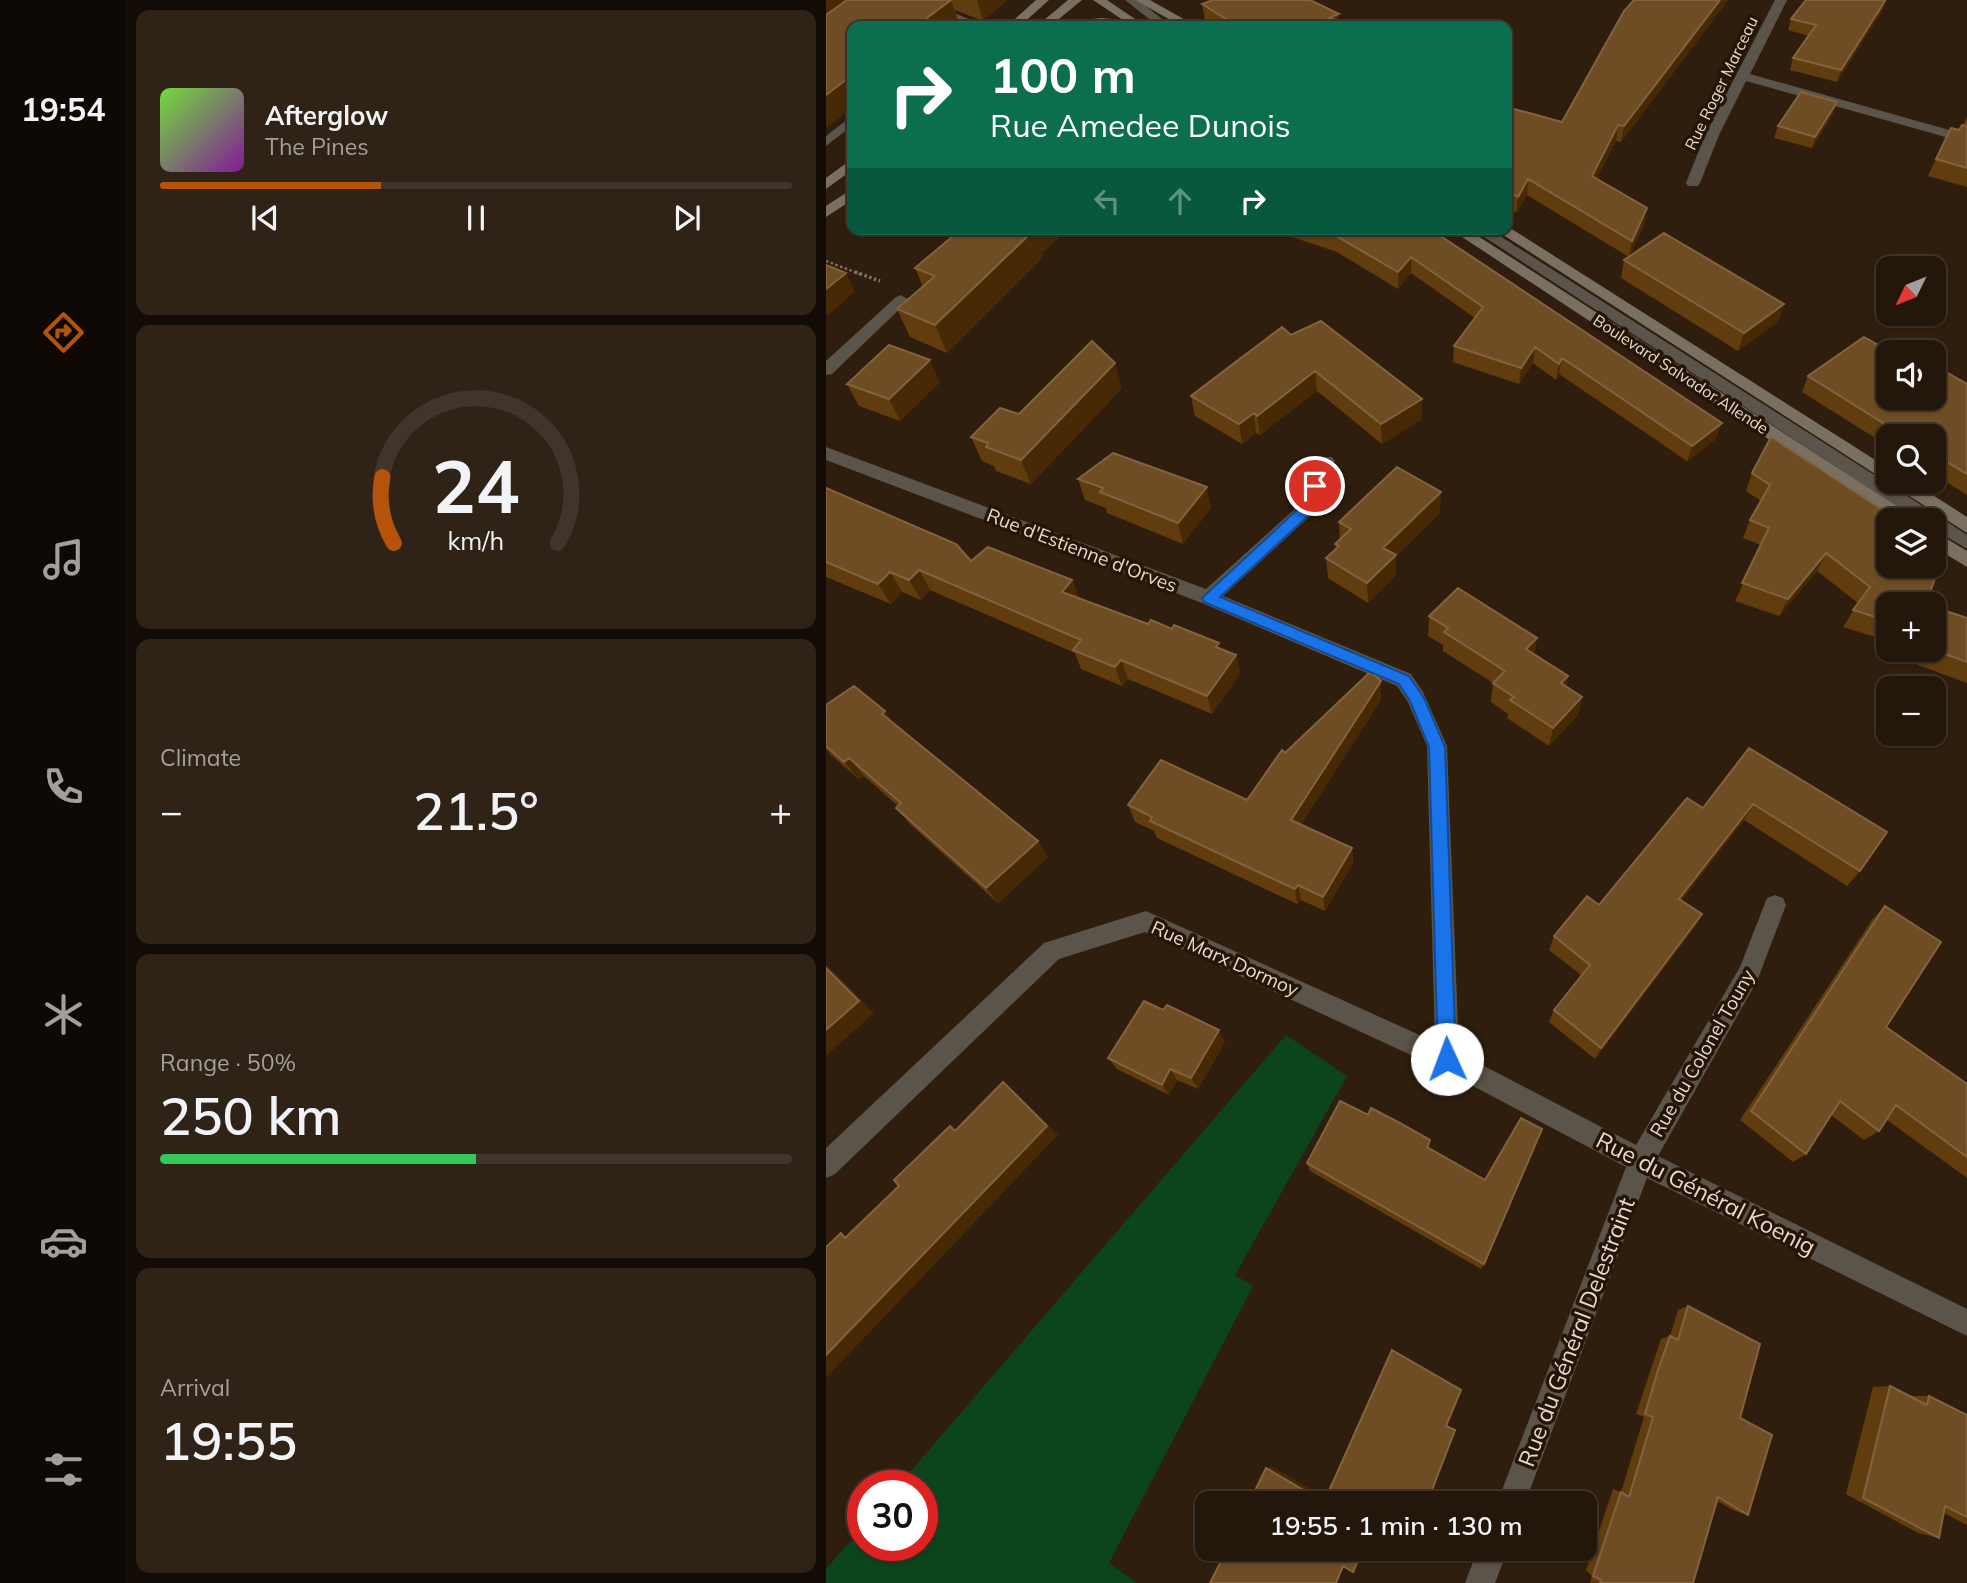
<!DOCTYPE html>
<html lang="en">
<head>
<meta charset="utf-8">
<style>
  body { margin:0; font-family:Mulish,sans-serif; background:#2f2318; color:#f1f3f6; height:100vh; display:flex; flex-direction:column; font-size:26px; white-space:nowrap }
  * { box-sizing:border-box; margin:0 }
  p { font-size:23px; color:#a39f9c }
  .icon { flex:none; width:38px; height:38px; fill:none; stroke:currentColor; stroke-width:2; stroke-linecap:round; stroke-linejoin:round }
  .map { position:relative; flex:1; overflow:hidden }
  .drawer { display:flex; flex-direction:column; gap:10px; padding:10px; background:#130c06; width:700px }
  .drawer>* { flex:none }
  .hud { position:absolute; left:21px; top:21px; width:665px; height:214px; border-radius:14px; box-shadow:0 2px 5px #0004,0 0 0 2px #40352b; background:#0b6e4f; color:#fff; overflow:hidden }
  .needle { width:46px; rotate:227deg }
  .buttons { position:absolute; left:1050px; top:256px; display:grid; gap:14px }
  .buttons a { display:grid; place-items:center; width:70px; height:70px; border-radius:14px; background:#23160a; box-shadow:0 2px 5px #0004,0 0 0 2px #40352b; font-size:35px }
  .speed { position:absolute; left:21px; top:1470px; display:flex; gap:14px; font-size:35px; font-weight:700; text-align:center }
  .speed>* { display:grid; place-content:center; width:91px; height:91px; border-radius:50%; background:#23160a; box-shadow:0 2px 5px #0004,0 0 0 2px #40352b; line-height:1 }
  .speed .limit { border:10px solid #d22; background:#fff; color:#111 }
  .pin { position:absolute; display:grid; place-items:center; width:60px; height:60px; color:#fff; margin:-30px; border:4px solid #fff; border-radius:50%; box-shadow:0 2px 7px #0007 }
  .me { position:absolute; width:77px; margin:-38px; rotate:358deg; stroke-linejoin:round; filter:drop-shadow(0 0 5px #0008) }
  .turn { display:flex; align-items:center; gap:24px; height:147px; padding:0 28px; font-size:32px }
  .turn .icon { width:91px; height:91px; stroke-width:2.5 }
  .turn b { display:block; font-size:49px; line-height:60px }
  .lanes { display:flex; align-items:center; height:66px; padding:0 28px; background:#0003; justify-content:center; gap:35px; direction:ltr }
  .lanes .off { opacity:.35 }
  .big { font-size:52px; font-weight:600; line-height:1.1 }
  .drawer .widget { flex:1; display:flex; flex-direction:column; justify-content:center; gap:10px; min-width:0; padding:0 24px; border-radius:14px; background:#2f2318 }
  .drawer .dial { align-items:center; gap:0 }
  .dial svg { height:182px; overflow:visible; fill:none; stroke:#40352b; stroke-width:7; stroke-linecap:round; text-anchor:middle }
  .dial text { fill:#f1f3f6; stroke:none }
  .song { display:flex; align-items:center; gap:21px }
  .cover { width:84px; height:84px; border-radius:10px; background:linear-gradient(135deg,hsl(100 70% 55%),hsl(290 70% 35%)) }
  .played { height:7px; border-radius:4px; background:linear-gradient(90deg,#b45309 35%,#40352b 35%) }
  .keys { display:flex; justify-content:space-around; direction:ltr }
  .heat { display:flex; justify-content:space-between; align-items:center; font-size:38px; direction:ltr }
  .charge { height:10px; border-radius:5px; background:linear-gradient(90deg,#34c759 50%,#40352b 0) }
  .trip { position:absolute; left:369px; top:1491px; width:402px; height:70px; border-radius:14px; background:#23160a; box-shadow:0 2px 5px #0004,0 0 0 2px #40352b; font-weight:600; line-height:70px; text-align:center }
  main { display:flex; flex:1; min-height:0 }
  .menu { display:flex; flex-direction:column; width:126px; justify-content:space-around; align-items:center; background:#0e0904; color:#a39f9c }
  .menu .icon { width:49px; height:49px }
  .menu .current { color:#b45309 }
  .menu b { font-size:32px; color:#f1f3f6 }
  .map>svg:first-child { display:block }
</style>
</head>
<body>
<main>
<nav class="menu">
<b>19:54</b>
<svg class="icon current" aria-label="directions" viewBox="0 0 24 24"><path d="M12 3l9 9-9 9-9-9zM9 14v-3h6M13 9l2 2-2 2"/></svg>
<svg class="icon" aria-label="music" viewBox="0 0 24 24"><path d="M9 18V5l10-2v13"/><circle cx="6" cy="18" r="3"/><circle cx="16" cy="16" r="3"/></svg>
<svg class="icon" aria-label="phone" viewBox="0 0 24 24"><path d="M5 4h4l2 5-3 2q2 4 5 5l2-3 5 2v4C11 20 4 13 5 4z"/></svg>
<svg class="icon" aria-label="climate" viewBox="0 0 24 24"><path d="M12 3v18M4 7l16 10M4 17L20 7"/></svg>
<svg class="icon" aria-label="car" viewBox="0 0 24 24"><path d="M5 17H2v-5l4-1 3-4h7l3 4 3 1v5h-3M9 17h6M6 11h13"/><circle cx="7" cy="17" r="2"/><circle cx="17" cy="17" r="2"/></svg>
<svg class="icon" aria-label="filters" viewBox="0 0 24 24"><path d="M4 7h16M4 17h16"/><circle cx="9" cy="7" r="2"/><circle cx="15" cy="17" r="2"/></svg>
</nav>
<section class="drawer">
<div class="widget">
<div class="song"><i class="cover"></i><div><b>Afterglow</b><p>The Pines</p></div></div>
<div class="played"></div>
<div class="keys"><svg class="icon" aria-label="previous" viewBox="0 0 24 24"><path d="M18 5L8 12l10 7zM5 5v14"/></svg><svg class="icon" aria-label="pause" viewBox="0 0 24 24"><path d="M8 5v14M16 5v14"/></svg><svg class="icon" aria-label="next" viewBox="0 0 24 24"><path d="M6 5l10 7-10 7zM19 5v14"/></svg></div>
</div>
<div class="widget dial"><svg viewBox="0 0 100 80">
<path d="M14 69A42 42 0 1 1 86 69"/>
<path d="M14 69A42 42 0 0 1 9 40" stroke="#b45309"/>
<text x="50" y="56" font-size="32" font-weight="700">24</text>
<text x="50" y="72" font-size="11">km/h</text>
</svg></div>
<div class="widget"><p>Climate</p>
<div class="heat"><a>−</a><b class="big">21.5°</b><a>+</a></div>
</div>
<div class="widget"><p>Range · 50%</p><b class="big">250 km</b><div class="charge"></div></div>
<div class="widget"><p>Arrival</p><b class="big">19:55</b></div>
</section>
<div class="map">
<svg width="1141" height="1583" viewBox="0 0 1141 1583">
  <rect width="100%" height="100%" fill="#2f1e0d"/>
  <path fill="#0c451b" d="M460,1035L521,1076L409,1275L427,1286L283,1563L311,1583H0V1569L37,1527V1545H96V1486H72Z"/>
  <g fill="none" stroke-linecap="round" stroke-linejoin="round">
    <path stroke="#7f7062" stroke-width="2.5" stroke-dasharray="2.5 2.5" stroke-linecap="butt" d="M0,261L34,274"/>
    <path stroke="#7f7062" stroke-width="3.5" stroke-dasharray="2.5 2.5" stroke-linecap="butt" d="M29,272L54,281"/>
    <path fill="#5b544a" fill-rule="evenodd" d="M79,0H95L153,23L143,25Z
      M299,0H312L345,26H332Z
      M26,116V126L0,146V136Z
      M646,229H663L1114,517L1141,535V549L1108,529V520H1092Z"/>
    <path fill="#5b544a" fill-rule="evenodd" d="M949,0H961L924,74L1141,135V143L920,81L893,135L874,183L872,186H862L860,183L879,135Z
      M75,295L83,300L80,303L6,374L0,375V361L70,297Z
      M0,447L380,589L471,507L494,457H506L509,461L484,516L397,596L585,674L597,692L621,746L633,1053L810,1145L914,967L941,898L949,895L957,898L960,905L931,981L832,1156L1141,1309V1336L821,1178L699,1503H671L800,1167L613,1068L319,932L233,959L9,1174L0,1178V1148L218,943L320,911L609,1042L601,746L582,702L571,686L376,603L0,460Z
      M652,1549H682L669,1583H639Z"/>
    <path fill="#7a7061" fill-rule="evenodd" d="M210,0H223L194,26H181Z
      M242,0H256L228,23L275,18L297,20L267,0H281L318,25L211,26Z
      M309,0H324L370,26H355Z
      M26,159V170L0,189V178Z
      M26,189V200L0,217V206Z
      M681,226L1062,468V481H1085L1141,517V533L668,229H681Z
      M624,229H641L1085,515L1088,520H1065Z
      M1108,531L1141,551V567L1108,547Z"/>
  </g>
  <path fill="#613c0f" d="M0,0H181L157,21L129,10L133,24L130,26H26V108L0,128Z
    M808,0H902L795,142L790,141L770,179L818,225L803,257L958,304L952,322L912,351L795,278L798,260L803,257L701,195L690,213L681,207V107L736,122Z
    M1059,1L1055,13L1011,82L964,70L967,58L983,36L962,30L965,19Z
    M376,4L513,14V20L534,26H388L379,20Z
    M1011,102L1007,114L986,148L948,138L952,126Z
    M1141,117V187L1102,176L1110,159L1137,125Z
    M125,229H242L216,253L217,257L121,353L84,337L71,309L97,287L89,268L127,236Z
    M432,229H604L890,439L861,461L733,374L730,380L707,363L693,384L627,362L628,346L649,318L585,273L572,289L511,252L445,230L442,233Z
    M465,335L596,399V419L556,444L491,391L434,435L430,433L416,444L369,416L365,396Z
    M1056,347L1108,360L1117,365L1115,369L1141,384V495L1108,474V436H1062V446L976,392L982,376Z
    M114,382L74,421L33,406L21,384Z
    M296,388L205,484L170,471L168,466L156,461L145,437L193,414Z
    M945,437L1062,604V641L1017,627L1032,603L991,571L953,616L909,601L935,545L917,538L924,520L935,501L920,491L926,473Z
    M252,479L385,508L357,544L281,513L280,508L259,500Z
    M0,488L145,561L246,580L253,599L322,624L410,655L414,674L386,714L302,679L296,686L255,669L249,653L104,590L95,600L76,592L65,604L0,577Z
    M614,513L570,556V575L542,603L502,578L500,558L510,550L509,544L514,540L513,522Z
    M603,616L711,638L708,654L742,676L740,686L756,697L752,715L723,746L681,718L682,714L665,702L667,683L617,651V645L602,636Z
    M1141,618V683L1076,659L1077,656L1061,650L1062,647V649H1108Z
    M555,700L475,824L526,848L527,863L499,911L475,900L471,904L331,838L328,831L309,822L302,805L421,800Z
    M0,705L68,724L222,857L172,903L84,824L70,808L72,806L38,776L33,779L5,755L0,749Z
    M923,748L1034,871L1021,886L918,820L856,900L876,914L868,928L769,1059L723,1022L728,1010L755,975L723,950L728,936L773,905L877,808Z
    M1059,906L1060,1027L1141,1084V1178L1061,1120L1053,1131L1038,1140L1005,1115L980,1154L967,1162L914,1120L1046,920Z
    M337,1010L399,1042L372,1089L351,1080L343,1095L291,1069L282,1058Z
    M542,1115L604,1140L603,1149L658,1264L655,1269L484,1171L481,1163Z
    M862,1306L914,1418L922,1515L909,1511L891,1501L867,1583H764L766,1576L760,1570L787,1489L795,1492L818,1417L810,1414L835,1339L844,1336L852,1310Z
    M1064,1386L1084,1396H1103L1141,1415V1525L1118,1513L1113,1538L1092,1533L1020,1494L1047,1387Z"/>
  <path fill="#472906" d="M0,0H43L0,31Z
    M125,0L133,24L130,26H90Z
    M151,0H181L157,21Z
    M894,0H902L795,142L798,126Z
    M1059,1L1055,13L1011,82L1015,70Z
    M513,14V26L503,18Z
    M26,75V108L0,128V95Z
    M1011,102L1007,114L986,148L989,137Z
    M792,125L790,141L763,193L766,176Z
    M702,179L701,195L690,213L692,197Z
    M821,208L818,225L803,257L806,241Z
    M204,229H242L216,253L217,257L121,353L109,325Z
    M585,257V273L572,289V272Z
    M20,273L29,292L0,317V289Z
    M958,304L952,322L912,351L918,333Z
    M709,347L707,363L693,384L695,368Z
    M736,358L733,374L730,380L733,364Z
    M104,360L114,382L74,421L63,399Z
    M289,363L296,388L205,484L195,460Z
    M489,371L491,391L434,435L431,416Z
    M596,399V419L556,444L555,424Z
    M428,413L430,433L416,444L413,424Z
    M896,423L890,439L861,461L866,446Z
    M381,487L385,508L357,544L352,523Z
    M615,492L614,513L570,556V575L542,603L541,583L557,548Z
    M1000,553L991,571L953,616L962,599Z
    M93,570L104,590L95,600L83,580Z
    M64,572L76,592L65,604L52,584Z
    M246,580L254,600L236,592Z
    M711,638L707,658L700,649Z
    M410,655L414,674L386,714L381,696Z
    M295,660L302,679L296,686L289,667Z
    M742,676L738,694L735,683Z
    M555,681V700L468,836L465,820Z
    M756,697L752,715L723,746L727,728Z
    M59,711L72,730L56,714Z
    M23,758L38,776L33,779L18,762Z
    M927,804L918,820L846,913L853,899Z
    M212,841L222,857L172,903L160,888Z
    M526,848L527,863L499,911L497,897Z
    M472,885L475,900L471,904L469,889Z
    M876,914L868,928L769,1059L775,1048Z
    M0,964L48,1013L0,1056Z
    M393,1030L399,1042L372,1089L365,1078Z
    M344,1069L351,1080L343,1095L336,1085Z
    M177,1082L189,1092L232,1135L0,1378V1355Z
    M445,1466L501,1499L498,1502L440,1468Z"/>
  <path fill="#6f4d24" stroke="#82633e" stroke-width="2" d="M21,0H125L90,26H26V75L0,95V15Z
    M387,0H484L513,14L503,18L534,26H391L406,23L376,4Z
    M808,0H894L798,126L792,125L766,176L821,208L806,241L702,179L692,197L681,190V107L736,122L798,11Z
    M980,0H1054L1059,1L1015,70L967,58L990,25L965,19Z
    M975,92L1011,102L989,137L952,126Z
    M1136,125L1141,126V168L1110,159L1125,128L1133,130Z
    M129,229H209L109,325L71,309L109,276L89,268L133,231Z
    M491,229H604L896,423L866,446L736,358L733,364L709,347L695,368L628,346L657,307L585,257L572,272L510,236Z
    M838,233L958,304L918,333L798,260Z
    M0,265L20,273L0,289Z
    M495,321L596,399L555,424L489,371L431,416L428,413L413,424L365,396L456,327L465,335Z
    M1038,337L1056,347L1067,339L1092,352H1062V397H1108V360L1117,365L1113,368L1141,384V474L1108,454V436H1078L982,376Z
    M266,341L289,363L195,460L160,447L162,443L145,437L174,408L193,414Z
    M63,345L104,360L63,399L21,384Z
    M945,437L1072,520H1062V565H1108V543L1119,550L1100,604H1062V621L1027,610L1044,587L1000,553L962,599L916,583L943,528L924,520L944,485L926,473Z
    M287,453L381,487L352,523L274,492L277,488L252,479Z
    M571,467L615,492L557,548L570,555L541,583L500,558L513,546L509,544L525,529L513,522Z
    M0,488L130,544L145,561L162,547L246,580L236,592L322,624L325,620L346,629L348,625L393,643L390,647L410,655L381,696L295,660L289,667L247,650L255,640L93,570L83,580L64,572L52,584L0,562Z
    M632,588L711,638L700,649L742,676L735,683L756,697L727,728L684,700L688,697L667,683L679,671L618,632L622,628L603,616Z
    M1108,607L1141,618V662L1106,649H1108Z
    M544,672L555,681L465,820L526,848L497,897L472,885L469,889L426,869L324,821L326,817L302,805L335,760L421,800L456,750L459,753Z
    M28,686L59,711L56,714L212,841L160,888L70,808L75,803L23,758L18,762L0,746V705Z
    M923,748L1061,832L1034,871L927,804L853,899L876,914L775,1048L728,1010L764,965L728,936L761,896L773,905L861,798L877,808Z
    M1059,906L1115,942L1060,1027L1141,1084V1157L1070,1105L1053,1131L1014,1101L980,1154L925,1111Z
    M0,968L33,1001L0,1030Z
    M318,1001L337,1010L341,1005L393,1030L365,1078L344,1069L336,1085L282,1058Z
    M177,1082L221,1126L0,1355V1247L15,1233L19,1238L73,1186L68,1180L124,1126L129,1131Z
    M514,1101L542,1115L545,1108L572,1122L604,1140L601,1147L659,1180L695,1118L716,1129L658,1264L481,1163Z
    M862,1306L934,1344L914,1418L946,1435L922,1515L892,1497L867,1583H774L775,1580L767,1576L795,1492L803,1497L827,1417L819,1414L831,1373L844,1336L852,1340Z
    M566,1350L635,1390L620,1426L629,1430L601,1503H423L440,1468L498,1502Z
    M1064,1386L1101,1405L1103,1396L1141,1415V1517L1119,1506L1113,1538L1037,1498Z
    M401,1549H537L527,1572L517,1566L510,1583H384Z"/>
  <path fill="#1a73e8" stroke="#114b97" stroke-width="2" d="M489,481L496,486L483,515L394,597L583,676L598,698L619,747L630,1059L628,1066L621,1068L615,1066L612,1059L603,747L584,701L573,684L378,602L376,598L473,508L485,483Z"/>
  <g text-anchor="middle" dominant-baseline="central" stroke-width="7" stroke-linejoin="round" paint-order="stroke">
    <g font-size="16" fill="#e5d9ce" stroke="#251505">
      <text transform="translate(895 83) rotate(-64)">Rue Roger Marceau</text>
      <text transform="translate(855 374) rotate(33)">Boulevard Salvador Allende</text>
    </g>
    <g font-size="19" fill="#e5d9ce" stroke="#251505">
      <text transform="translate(256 550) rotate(21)">Rue d'Estienne d'Orves</text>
      <text transform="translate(399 958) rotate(24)">Rue Marx Dormoy</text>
      <text transform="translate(876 1053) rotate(-60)">Rue du Colonel Touny</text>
    </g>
    <g font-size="23" fill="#e5d9ce" stroke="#251505">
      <text transform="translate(880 1193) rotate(27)">Rue du Général Koenig</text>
      <text transform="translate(750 1332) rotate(-69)">Rue du Général Delestraint</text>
    </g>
  </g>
</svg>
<div class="buttons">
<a><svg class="needle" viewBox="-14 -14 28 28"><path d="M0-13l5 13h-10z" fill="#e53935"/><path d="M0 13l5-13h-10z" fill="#a39f9c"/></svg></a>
<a><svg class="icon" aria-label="sound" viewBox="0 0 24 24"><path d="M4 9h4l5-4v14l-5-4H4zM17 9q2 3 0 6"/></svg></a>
<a><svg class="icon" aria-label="search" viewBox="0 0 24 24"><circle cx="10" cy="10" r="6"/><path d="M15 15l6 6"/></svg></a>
<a><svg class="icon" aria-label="layers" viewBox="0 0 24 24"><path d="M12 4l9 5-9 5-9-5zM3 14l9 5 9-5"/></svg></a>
<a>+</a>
<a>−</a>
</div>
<div class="speed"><div class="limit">30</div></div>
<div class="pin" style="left:489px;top:486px;background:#d93025"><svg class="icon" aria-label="arrive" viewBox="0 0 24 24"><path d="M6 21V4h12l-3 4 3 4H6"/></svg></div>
<svg class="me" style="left:621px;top:1059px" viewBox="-20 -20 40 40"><circle r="19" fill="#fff"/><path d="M0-13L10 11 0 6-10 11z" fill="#1a73e8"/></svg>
<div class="trip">19:55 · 1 min · 130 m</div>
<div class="hud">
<div class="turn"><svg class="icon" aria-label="right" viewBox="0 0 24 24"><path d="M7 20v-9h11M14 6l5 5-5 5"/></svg><div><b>100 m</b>Rue Amedee Dunois</div></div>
<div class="lanes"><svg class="icon off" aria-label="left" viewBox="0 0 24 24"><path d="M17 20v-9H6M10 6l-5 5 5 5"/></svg><svg class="icon off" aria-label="ahead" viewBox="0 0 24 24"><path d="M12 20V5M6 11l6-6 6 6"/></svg><svg class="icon" aria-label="right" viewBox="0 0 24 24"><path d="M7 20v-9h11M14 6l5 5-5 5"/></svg></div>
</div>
</div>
</main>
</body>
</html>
